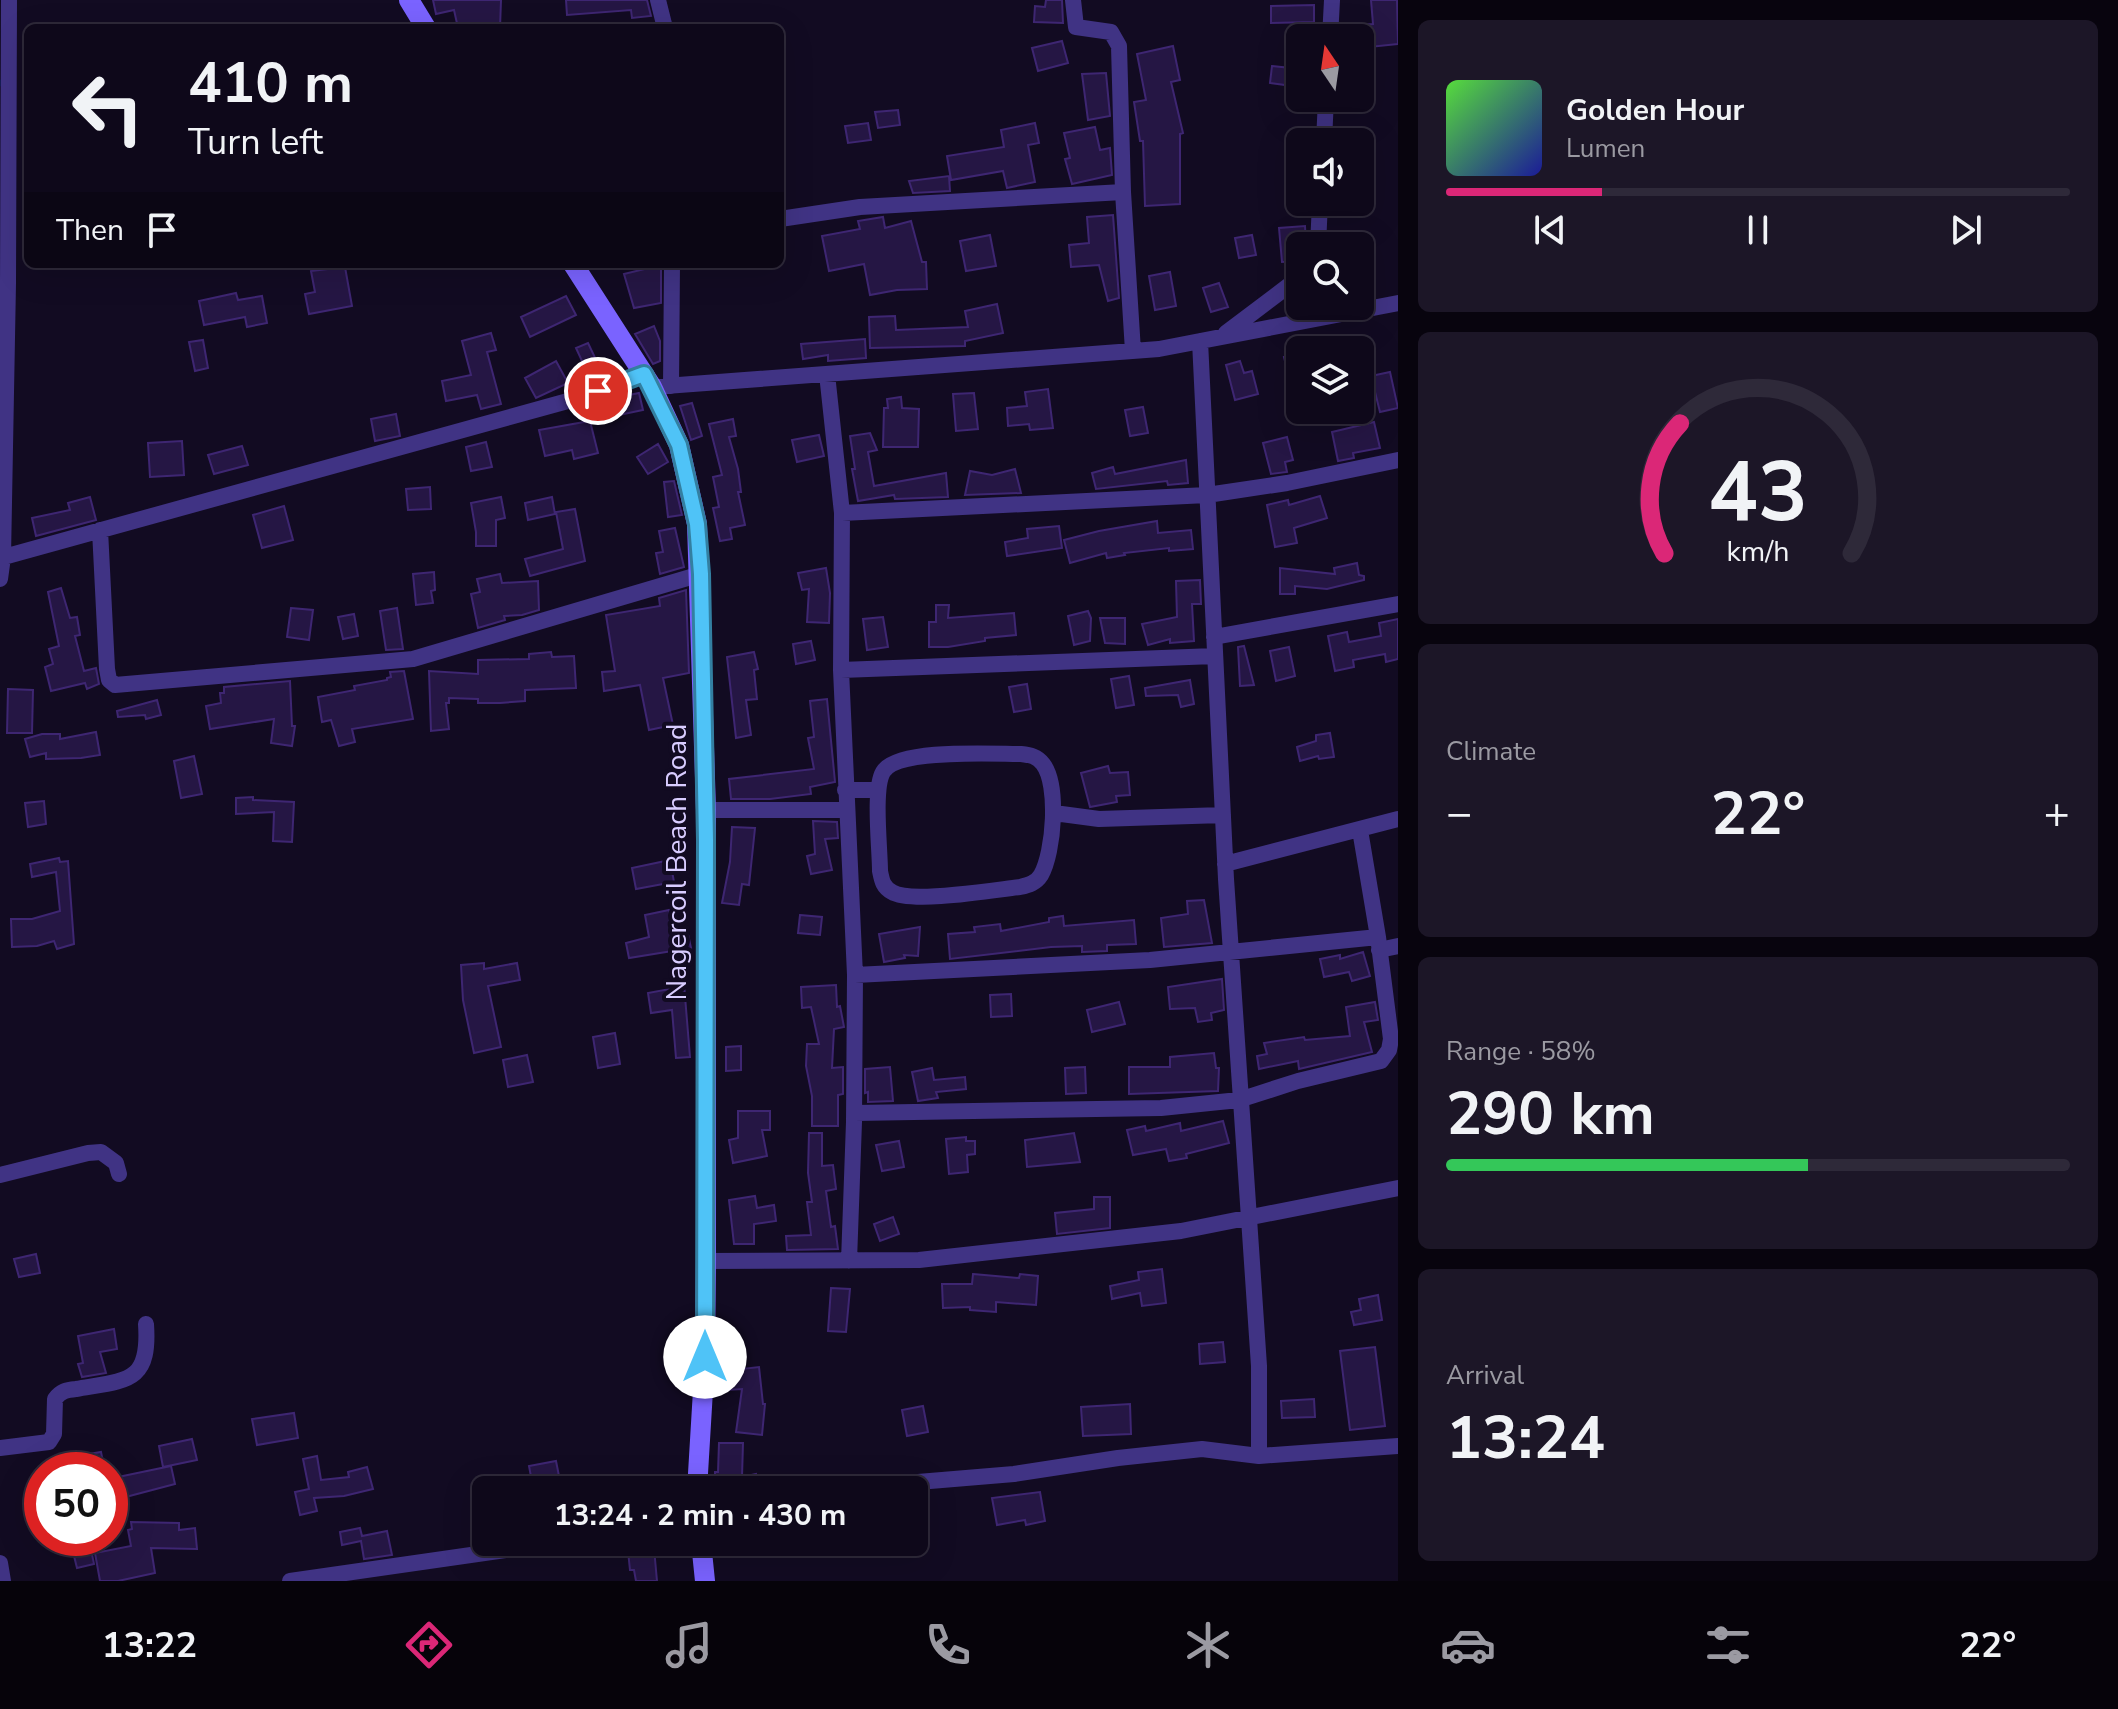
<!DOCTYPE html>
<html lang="en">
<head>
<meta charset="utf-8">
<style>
  body { margin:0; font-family:"Nunito Sans",sans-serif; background:#1c1627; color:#f1f3f6; height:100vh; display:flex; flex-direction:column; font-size:30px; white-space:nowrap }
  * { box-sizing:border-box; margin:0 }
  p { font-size:26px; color:#9b9aa2 }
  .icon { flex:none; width:44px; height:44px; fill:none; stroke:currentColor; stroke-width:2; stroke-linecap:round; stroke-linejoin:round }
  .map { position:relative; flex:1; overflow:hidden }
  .side { display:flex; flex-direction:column; gap:20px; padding:20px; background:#08040e; width:720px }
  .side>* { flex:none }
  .hud { position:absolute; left:24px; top:24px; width:760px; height:244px; border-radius:12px; box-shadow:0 8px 32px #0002,0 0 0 2px #2e2939; background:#0e081a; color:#f1f3f6; overflow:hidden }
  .needle { width:52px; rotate:347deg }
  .tools { position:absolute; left:1286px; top:24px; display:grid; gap:16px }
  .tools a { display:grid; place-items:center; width:88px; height:88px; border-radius:12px; background:#0e081a; box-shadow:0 8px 32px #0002,0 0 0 2px #2e2939; font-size:40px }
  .speed { position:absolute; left:24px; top:1452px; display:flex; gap:16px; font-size:40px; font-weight:700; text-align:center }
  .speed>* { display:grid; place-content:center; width:104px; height:104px; border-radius:50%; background:#0e081a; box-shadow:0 8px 32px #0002,0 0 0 2px #2e2939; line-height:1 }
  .speed .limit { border:12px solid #d22; background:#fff; color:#111 }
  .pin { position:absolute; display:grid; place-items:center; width:68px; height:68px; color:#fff; margin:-34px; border:4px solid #fff; border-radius:50%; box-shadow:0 2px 8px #0007 }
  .me { position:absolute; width:88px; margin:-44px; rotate:0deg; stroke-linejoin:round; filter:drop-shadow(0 0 6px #0008) }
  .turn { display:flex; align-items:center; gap:28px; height:168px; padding:0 32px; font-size:36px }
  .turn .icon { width:104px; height:104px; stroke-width:2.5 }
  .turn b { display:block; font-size:56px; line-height:68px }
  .then { display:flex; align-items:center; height:76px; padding:0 32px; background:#0003; gap:16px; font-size:30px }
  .big { font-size:60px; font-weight:700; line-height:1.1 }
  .side .tile { flex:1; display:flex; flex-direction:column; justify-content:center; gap:12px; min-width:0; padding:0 28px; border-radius:12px; background:#1c1627 }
  .side .dial { align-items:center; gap:0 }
  .dial svg { height:208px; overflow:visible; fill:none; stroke:#2e2939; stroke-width:7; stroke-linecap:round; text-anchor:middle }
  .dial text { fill:#f1f3f6; stroke:none }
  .song { display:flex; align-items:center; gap:24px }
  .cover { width:96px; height:96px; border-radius:12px; background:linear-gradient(135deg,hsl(110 70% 55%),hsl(240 70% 35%)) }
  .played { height:8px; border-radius:4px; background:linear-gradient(90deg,#db2777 25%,#2e2939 25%) }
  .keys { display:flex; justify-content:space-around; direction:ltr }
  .heat { display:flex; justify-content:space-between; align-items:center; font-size:44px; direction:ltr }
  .charge { height:12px; border-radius:6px; background:linear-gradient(90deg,#34c759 58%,#2e2939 0) }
  .trip { position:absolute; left:472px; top:1476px; width:456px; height:80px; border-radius:12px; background:#0e081a; box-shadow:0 8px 32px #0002,0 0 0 2px #2e2939; font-weight:700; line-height:80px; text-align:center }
  .dock { display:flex; height:128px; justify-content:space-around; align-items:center; background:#06030a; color:#9b9aa2 }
  .dock .icon { width:56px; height:56px }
  .dock .on { color:#db2777 }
  .dock b { font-size:36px; color:#f1f3f6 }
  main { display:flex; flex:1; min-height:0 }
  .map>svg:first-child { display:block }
</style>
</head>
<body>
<main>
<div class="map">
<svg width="1398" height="1581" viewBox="0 0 1398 1581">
  <rect width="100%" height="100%" fill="#120b22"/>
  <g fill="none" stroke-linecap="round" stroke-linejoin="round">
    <path stroke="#061441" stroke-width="5" d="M0,82V84"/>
  </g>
  <path fill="#251644" stroke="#3e2672" stroke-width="2" d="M433,0H501L500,28H458L454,10L436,14Z
    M566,0H647L651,16L632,18L631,10L567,15Z
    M1046,0H1062L1063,23L1034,22L1035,6L1045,7Z
    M1371,0H1397L1398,44L1360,48V38H1349L1348,26L1373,24Z
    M1314,5V22L1271,23V6Z
    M1062,41L1068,63L1038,71L1032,48Z
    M1173,46L1180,80L1171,82L1183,133L1180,134V204L1145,206L1143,141H1140L1134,102L1146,100L1137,54Z
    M1272,66L1300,69V87L1270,83Z
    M1106,73L1110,116L1088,120L1082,74Z
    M898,110L900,125L878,128L875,112Z
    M868,123L871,140L848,143L845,126Z
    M1035,123L1039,143L1028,145L1035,182L1007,188L1003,171L951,180L947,156L1004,147L1001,130Z
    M1095,127L1100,150L1110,148L1112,175L1072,184L1065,159L1070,158L1064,133Z
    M949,176L950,191L913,193L909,181Z
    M1113,215L1119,298L1108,301L1099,265L1071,267L1069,245L1089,243L1087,217Z
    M883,217L885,228L911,221L922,262H926L927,289L897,290L870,295L864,264L829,271L822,236L860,229L858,221Z
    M1305,226L1306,246H1300V261L1282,262L1279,228Z
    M990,235L996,266L966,271L960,241Z
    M1252,235L1256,255L1239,258L1235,238Z
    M661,265V303L634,308L624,274Z
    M345,267L352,306L309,314L305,294L315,292L311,271Z
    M1170,272L1176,306L1155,310L1149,276Z
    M1219,283L1228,307L1211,312L1203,288Z
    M236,293L238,300L262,296L267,323L247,327L245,317L204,325L199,301Z
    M566,296L576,315L530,337L521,317Z
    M997,304L1003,333L965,341V346L870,348L869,317L895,316L896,330L968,327L965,311Z
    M654,326L660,341V361L653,364L635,334Z
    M491,333L496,350L487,352L501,404L481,409L477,395L446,401L442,381L471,375L462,341Z
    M865,339L866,358L828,361V355L803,359L801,344Z
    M203,340L208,368L195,371L189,342Z
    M588,343L599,366L587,372L576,348Z
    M1300,353V402L1295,403L1284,357Z
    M556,361L568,383L536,398L525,378Z
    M1240,361L1244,373L1252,371L1258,394L1235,400L1226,365Z
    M1390,372L1398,408L1380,412L1371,376Z
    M1048,389L1053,428L1030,430L1029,424L1008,426L1007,408L1027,406L1025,392Z
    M639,393L643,410L614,416L610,399Z
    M974,393L978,429L956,431L953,394Z
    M901,397L902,408L919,409L918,447H883L884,408H888L887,399Z
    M692,403L702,436L691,440L680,406Z
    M1143,407L1148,433L1130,436L1125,410Z
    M396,414L400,436L375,441L371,419Z
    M733,419L736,436L729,437L738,469L741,492H738L745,525L730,528L732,539L720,541L713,508L719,507L713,477L722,475L709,424Z
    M590,421L598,453L574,459L572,450L545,456L539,430Z
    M1374,422L1380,448L1353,453L1354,458L1338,461L1332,432Z
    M870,433L877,450L868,452L874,486L946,473L948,497L895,499L894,495L858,501L852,469H855L850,436Z
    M819,435L824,456L797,462L792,440Z
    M1287,437L1293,460L1285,462L1287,472L1271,474L1263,443Z
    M182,441L184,475L150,477L148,443Z
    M486,442L492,467L471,471L466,447Z
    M658,444L668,462L648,474L637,457Z
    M242,446L248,465L214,474L208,455Z
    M1186,460L1188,483L1168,485L1167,481L1096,489L1092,473L1113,467L1115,474Z
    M1015,469L1021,493L965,495L970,471L992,475Z
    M674,481L682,515L668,517L664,482Z
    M430,487L431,509L408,510L406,489Z
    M1320,496L1327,518L1294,528L1297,543L1275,547L1267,505L1288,500L1289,505Z
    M90,497L96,520L36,536L32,518L70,510L68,503Z
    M501,497L505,518L496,520V546H476V532L471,503Z
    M552,497L555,514L528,520L525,503Z
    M284,506L293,540L262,548L253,515Z
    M575,509L585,561L530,576L525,559L563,549L556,512Z
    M1157,521L1158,533L1191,530L1193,549L1169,551V548L1124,553L1125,555L1107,558L1106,553L1070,563L1064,540L1099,531Z
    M1059,526L1062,548L1007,556L1005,542L1028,538L1027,529Z
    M675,528L684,567L660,574L656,553L663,552L659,531Z
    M1357,563L1359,575L1364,576V580L1327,589L1295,586V594H1280V568L1335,574L1334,568Z
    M826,568L830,593L829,623L807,622L809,589L802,590L798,573Z
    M434,572L435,590L431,591L433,603L416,605L413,574Z
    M500,574L502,583L538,581L539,610L522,615L504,616L505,620L478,628L471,594L480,592L477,579Z
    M1200,580L1201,604H1192L1194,641L1170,643V639L1148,645L1142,624L1177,617L1176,581Z
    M61,588L70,618L77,617L80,635L75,636L84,671L96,668L99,684L87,689L85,683L51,691L45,667L53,664L49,649L59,646L48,592Z
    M686,590L689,673L663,678L673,725L649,730L640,685L604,691L602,672L615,671L606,615L660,606L659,598Z
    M936,605H949L948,618L1014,613L1016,635L985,638V641L948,647H929V622H936Z
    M291,608L313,610L309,640L287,637Z
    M397,608L403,649L386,650L380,611Z
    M1088,611L1091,618L1090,641L1074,645L1068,616Z
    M354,614L358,636L343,639L338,617Z
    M883,617L888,647L867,650L863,619Z
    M1100,618H1125V644L1105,643Z
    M1398,619V659L1386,662L1385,654L1353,660L1354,667L1335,671L1328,636L1347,632L1349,642L1381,636L1379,623Z
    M811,641L815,660L796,664L793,644Z
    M1244,646L1254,685L1240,686L1238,647Z
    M1289,647L1295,676L1276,681L1270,651Z
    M551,652L552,657L574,656L576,688L525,690V701L500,703H478V699L449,698V703H446L449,729L431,731L429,671L478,674V660L529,659V654Z
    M754,652L758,669L754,670L757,699L746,700L751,735L736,738L727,657Z
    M404,671L413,719L352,729L355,742L339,746L331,720L322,722L318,697L355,690L354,686L387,680V678L391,677L390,672Z
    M1129,676L1134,705L1116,708L1111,679Z
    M1190,680L1194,704L1181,707L1178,695L1146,696L1145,688Z
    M290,681L292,726H295L292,746L271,743L274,719L210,729L206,706L221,703L220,693H224V687Z
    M1027,684L1031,709L1014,712L1009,687Z
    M8,689L33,690L32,733H7Z
    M827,699L835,782L810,787L811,794L770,799H731L729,779L814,769L808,738L814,737L810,701Z
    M157,700L161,715L146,719L145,715L118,717L117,711Z
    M96,732L100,755L81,758L46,759V753L30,757L25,739L42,734H60V739Z
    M1330,733L1334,757L1319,759L1318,756L1300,761L1297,747L1316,741V735Z
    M194,756L202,794L181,798L174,761Z
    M1108,766L1110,773L1128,772L1130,795L1116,796L1117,802L1090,807L1081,773Z
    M253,797V800L294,802L292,842L273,841L274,812L236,814V798Z
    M44,801L46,824L28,827L25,803Z
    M813,821L837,822L838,838L825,839L832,870L811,874L807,856L815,854Z
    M732,827L755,828L749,885L742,884L739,905L722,903L730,862Z
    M59,858L60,862L68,861L74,944L57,949L54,941L37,946L12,947L11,919H32L60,911L56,872L32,877L30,864Z
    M670,860L674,882L636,889L632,868Z
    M1204,900L1212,943L1164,947L1161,918L1188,914L1187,901Z
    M669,910L674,932L687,930L691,948L629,958L626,943L649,937L645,915Z
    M800,915L822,917L820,935L798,933Z
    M1063,916L1064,926L1134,920L1136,944L1107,945V951L1082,952V946L1051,947L950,959L948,934L975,932L974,927L1000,924L1001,931L1049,922V918Z
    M920,927L918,956L904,955L905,958L884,962L879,934Z
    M1363,952L1370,976L1352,981L1349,972L1324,977L1320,959L1340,955V959Z
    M484,963V969L517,963L520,980L488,986L501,1047L474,1053L463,1000L461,965Z
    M1222,979L1224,1010L1211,1013L1212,1020L1198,1022L1195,1008L1170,1009L1168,987Z
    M684,984L690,1057L676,1058L672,1010L651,1013L648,993L670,989V985Z
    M836,985L837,1007L840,1006L844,1027L834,1029L832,1068L843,1067V1094L838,1095V1126H812V1096L806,1066L807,1044H819L811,1007L802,1008L801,987Z
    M1011,994L1012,1016L991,1017L990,995Z
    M1119,1002L1125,1024L1092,1032L1087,1010Z
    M1375,1002L1378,1020L1364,1022L1372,1052L1299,1069L1298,1061L1259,1069L1257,1056L1267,1054L1264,1043L1304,1037L1305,1040L1350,1036L1346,1007Z
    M615,1033L620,1064L598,1068L593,1037Z
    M741,1046V1070L726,1071V1047Z
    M1214,1053L1216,1068H1219L1218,1091L1129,1094V1067H1170V1057Z
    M527,1055L533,1082L508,1087L503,1060Z
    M890,1067L893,1101L868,1102V1092L865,1093V1069Z
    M1085,1067L1086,1093L1066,1094L1065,1068Z
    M932,1068L934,1080L965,1077L966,1089L936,1092L938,1098L918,1101L912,1072Z
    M738,1111H770V1130H762L767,1156L733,1163L729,1140L738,1138Z
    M1223,1121L1229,1143L1186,1154L1187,1158L1169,1161L1166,1149L1133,1155L1127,1130L1145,1126L1146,1131L1180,1123L1181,1131Z
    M809,1133H822V1166L833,1165L836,1189L826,1191L831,1227L835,1226L838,1249L787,1250L786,1236L811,1235L807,1202H812L808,1173Z
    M1074,1133L1080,1162L1027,1167L1025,1140Z
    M966,1137V1141H975V1154L967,1155L968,1172L949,1174L946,1139Z
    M899,1141L904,1167L882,1171L876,1145Z
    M755,1196L757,1208L774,1205L776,1221L754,1224V1244H734L729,1200Z
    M1094,1197H1110V1228L1057,1234L1055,1213L1094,1209Z
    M893,1217L899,1234L880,1241L874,1224Z
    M36,1254L40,1273L19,1277L14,1259Z
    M1162,1269L1166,1303L1142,1306L1140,1293L1112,1299L1110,1286L1139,1280L1138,1272Z
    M973,1274L1019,1278L1020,1274L1038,1276L1036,1305L996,1302V1312L970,1310V1307L943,1308L942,1284H972Z
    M831,1288L850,1289L846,1332L828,1331Z
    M1378,1295L1382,1320L1354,1325L1351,1312L1361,1310L1359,1299Z
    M114,1329L117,1349L100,1352L106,1373L82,1377L78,1364L83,1363L78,1336Z
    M1223,1342L1225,1362L1200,1364L1199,1344Z
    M1375,1347L1385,1426L1350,1430L1340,1351Z
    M759,1367L763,1404H765L762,1435L736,1432L742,1389L727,1390L725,1371Z
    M1314,1399L1315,1417L1282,1418L1281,1401Z
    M1130,1404L1131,1434L1083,1436L1081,1407Z
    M923,1406L928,1432L907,1436L902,1410Z
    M294,1413L298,1438L257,1445L252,1419Z
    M192,1439L197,1460L163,1467L159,1446Z
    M719,1443H743L742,1477L756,1474L758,1490H710V1482L715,1481V1472H718Z
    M101,1452L104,1467L73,1470L71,1457Z
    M317,1456L321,1480L349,1477L348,1472L367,1467L373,1489L344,1496L314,1498L317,1511L300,1515L295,1492L309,1489L303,1459Z
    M556,1461L559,1476L532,1482L529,1466Z
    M171,1466L175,1484L122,1498L118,1477Z
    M1040,1492L1045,1521L1026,1525L1025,1520L997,1525L992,1498Z
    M131,1522L179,1523V1530L195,1528L197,1549L151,1548L155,1573L118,1581H100L95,1553L131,1546L128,1530L132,1529Z
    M360,1528L362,1536L387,1531L392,1555L364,1559L361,1541L342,1545L340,1532Z
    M89,1540L94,1564L77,1568L71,1544Z
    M654,1548L657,1581H636L634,1570H630L628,1551Z"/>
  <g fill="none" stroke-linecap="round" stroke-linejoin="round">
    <path stroke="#403384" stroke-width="16" d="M658,0L665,28
      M1073,0L1076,27L1111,32L1119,46L1123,192L1133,351
      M1330,38L1332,0
      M1324,142L1326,98
      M780,219L860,207L1123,192
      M1318,246L1320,202
      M1226,333L1300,277
      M1200,341L1226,879L1259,1366V1456
      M827,374L842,513
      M671,386L672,264
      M652,387L1159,349L1398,303
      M100,530L107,669L109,680L115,685L413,659L701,574
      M0,558L575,399L644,374
      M0,579L3,557L8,283L9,0
      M1214,637L1398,604
      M1215,656L841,670L842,513L1207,495L1287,483L1398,460
      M841,670L855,975
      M1021,754C1030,755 1037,756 1043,764C1059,785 1054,852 1041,875C1036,883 1029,885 1020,887C994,890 911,904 892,892C883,887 882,881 880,871C880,849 873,789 883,772C897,748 993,754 1021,754Z
      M845,790H878
      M706,810H846
      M1054,813L1099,819L1223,815
      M1225,864L1398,819
      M1379,950L1398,946
      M855,1113L1161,1108L1239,1100L1298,1081L1381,1061L1389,1050L1391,1039L1378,937L1360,830
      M0,1175L88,1153L101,1152L116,1163L119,1174
      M706,1261L919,1260L1181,1231L1398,1188
      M849,1261L854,1122L855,975L1150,960L1378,937
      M0,1448L49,1442L54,1434L55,1399C61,1391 66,1390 76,1389C128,1380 150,1383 146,1324
      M822,1490L1014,1474L1118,1458L1202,1449L1259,1456L1398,1446
      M0,1563L3,1581
      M290,1581L562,1542"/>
    <path stroke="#7a63ff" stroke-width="20" d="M409,0L426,28
      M573,264L652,387L679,445L697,524L706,810V1261L705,1357L697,1490
      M701,1542L705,1581"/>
  </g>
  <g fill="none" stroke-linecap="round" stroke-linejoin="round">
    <g stroke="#337fa1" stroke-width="20">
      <path id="route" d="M598,391L644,374L679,445L697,524L701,574L706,840L705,1357"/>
    </g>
    <use href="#route" stroke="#4fc3f7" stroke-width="14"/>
  </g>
  <g text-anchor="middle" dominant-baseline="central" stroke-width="8" stroke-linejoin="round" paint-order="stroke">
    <g font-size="28" fill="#d8ccff" stroke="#120b22">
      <text transform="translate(677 862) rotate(-90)">Nagercoil Beach Road</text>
    </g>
  </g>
</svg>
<div class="tools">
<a><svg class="needle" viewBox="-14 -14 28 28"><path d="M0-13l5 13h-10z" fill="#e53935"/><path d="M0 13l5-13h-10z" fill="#9b9aa2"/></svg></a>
<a><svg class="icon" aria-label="sound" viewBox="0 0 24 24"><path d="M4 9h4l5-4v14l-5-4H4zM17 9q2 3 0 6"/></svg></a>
<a><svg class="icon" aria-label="search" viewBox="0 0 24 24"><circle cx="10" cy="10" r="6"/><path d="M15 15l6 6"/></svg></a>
<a><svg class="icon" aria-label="layers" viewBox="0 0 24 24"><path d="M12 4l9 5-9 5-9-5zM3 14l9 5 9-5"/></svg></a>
</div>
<div class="speed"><div class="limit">50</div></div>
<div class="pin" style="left:598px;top:391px;background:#d93025"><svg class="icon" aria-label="arrive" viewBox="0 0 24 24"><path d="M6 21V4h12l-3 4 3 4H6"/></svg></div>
<svg class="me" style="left:705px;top:1357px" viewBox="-20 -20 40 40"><circle r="19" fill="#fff"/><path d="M0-13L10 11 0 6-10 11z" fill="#4fc3f7"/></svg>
<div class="trip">13:24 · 2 min · 430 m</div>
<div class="hud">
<div class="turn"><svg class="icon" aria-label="left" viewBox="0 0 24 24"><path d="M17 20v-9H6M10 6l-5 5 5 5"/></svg><div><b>410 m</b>Turn left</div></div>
<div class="then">Then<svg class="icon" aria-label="arrive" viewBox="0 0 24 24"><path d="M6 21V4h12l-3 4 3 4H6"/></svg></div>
</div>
</div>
<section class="side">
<div class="tile">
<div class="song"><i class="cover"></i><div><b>Golden Hour</b><p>Lumen</p></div></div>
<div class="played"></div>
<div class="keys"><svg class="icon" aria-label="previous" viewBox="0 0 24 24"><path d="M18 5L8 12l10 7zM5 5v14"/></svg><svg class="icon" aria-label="pause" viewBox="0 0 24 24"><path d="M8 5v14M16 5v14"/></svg><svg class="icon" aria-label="next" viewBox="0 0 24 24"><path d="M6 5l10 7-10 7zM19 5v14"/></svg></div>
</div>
<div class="tile dial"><svg viewBox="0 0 100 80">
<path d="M14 69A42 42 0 1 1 86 69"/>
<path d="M14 69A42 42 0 0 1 20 19" stroke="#db2777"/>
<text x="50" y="56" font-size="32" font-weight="700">43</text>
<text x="50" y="72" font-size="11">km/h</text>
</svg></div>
<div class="tile"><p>Climate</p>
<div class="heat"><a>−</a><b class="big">22°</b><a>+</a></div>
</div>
<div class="tile"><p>Range · 58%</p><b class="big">290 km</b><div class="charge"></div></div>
<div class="tile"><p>Arrival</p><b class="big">13:24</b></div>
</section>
</main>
<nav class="dock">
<b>13:22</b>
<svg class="icon on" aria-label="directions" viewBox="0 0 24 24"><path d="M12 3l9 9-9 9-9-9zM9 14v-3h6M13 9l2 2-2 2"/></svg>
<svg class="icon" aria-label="music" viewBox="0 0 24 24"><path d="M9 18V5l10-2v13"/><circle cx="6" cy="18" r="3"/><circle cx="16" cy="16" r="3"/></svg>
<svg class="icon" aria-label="phone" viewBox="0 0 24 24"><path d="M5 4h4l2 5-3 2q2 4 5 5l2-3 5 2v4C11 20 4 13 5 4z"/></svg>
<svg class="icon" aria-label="climate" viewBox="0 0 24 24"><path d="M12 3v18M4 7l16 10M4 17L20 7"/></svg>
<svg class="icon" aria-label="car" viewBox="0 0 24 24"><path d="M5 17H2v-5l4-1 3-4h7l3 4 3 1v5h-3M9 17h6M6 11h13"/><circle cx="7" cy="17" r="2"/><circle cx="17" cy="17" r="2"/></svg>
<svg class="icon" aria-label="filters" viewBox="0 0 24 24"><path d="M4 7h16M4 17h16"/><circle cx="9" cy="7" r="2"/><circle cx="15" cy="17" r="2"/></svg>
<b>22°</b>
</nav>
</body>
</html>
